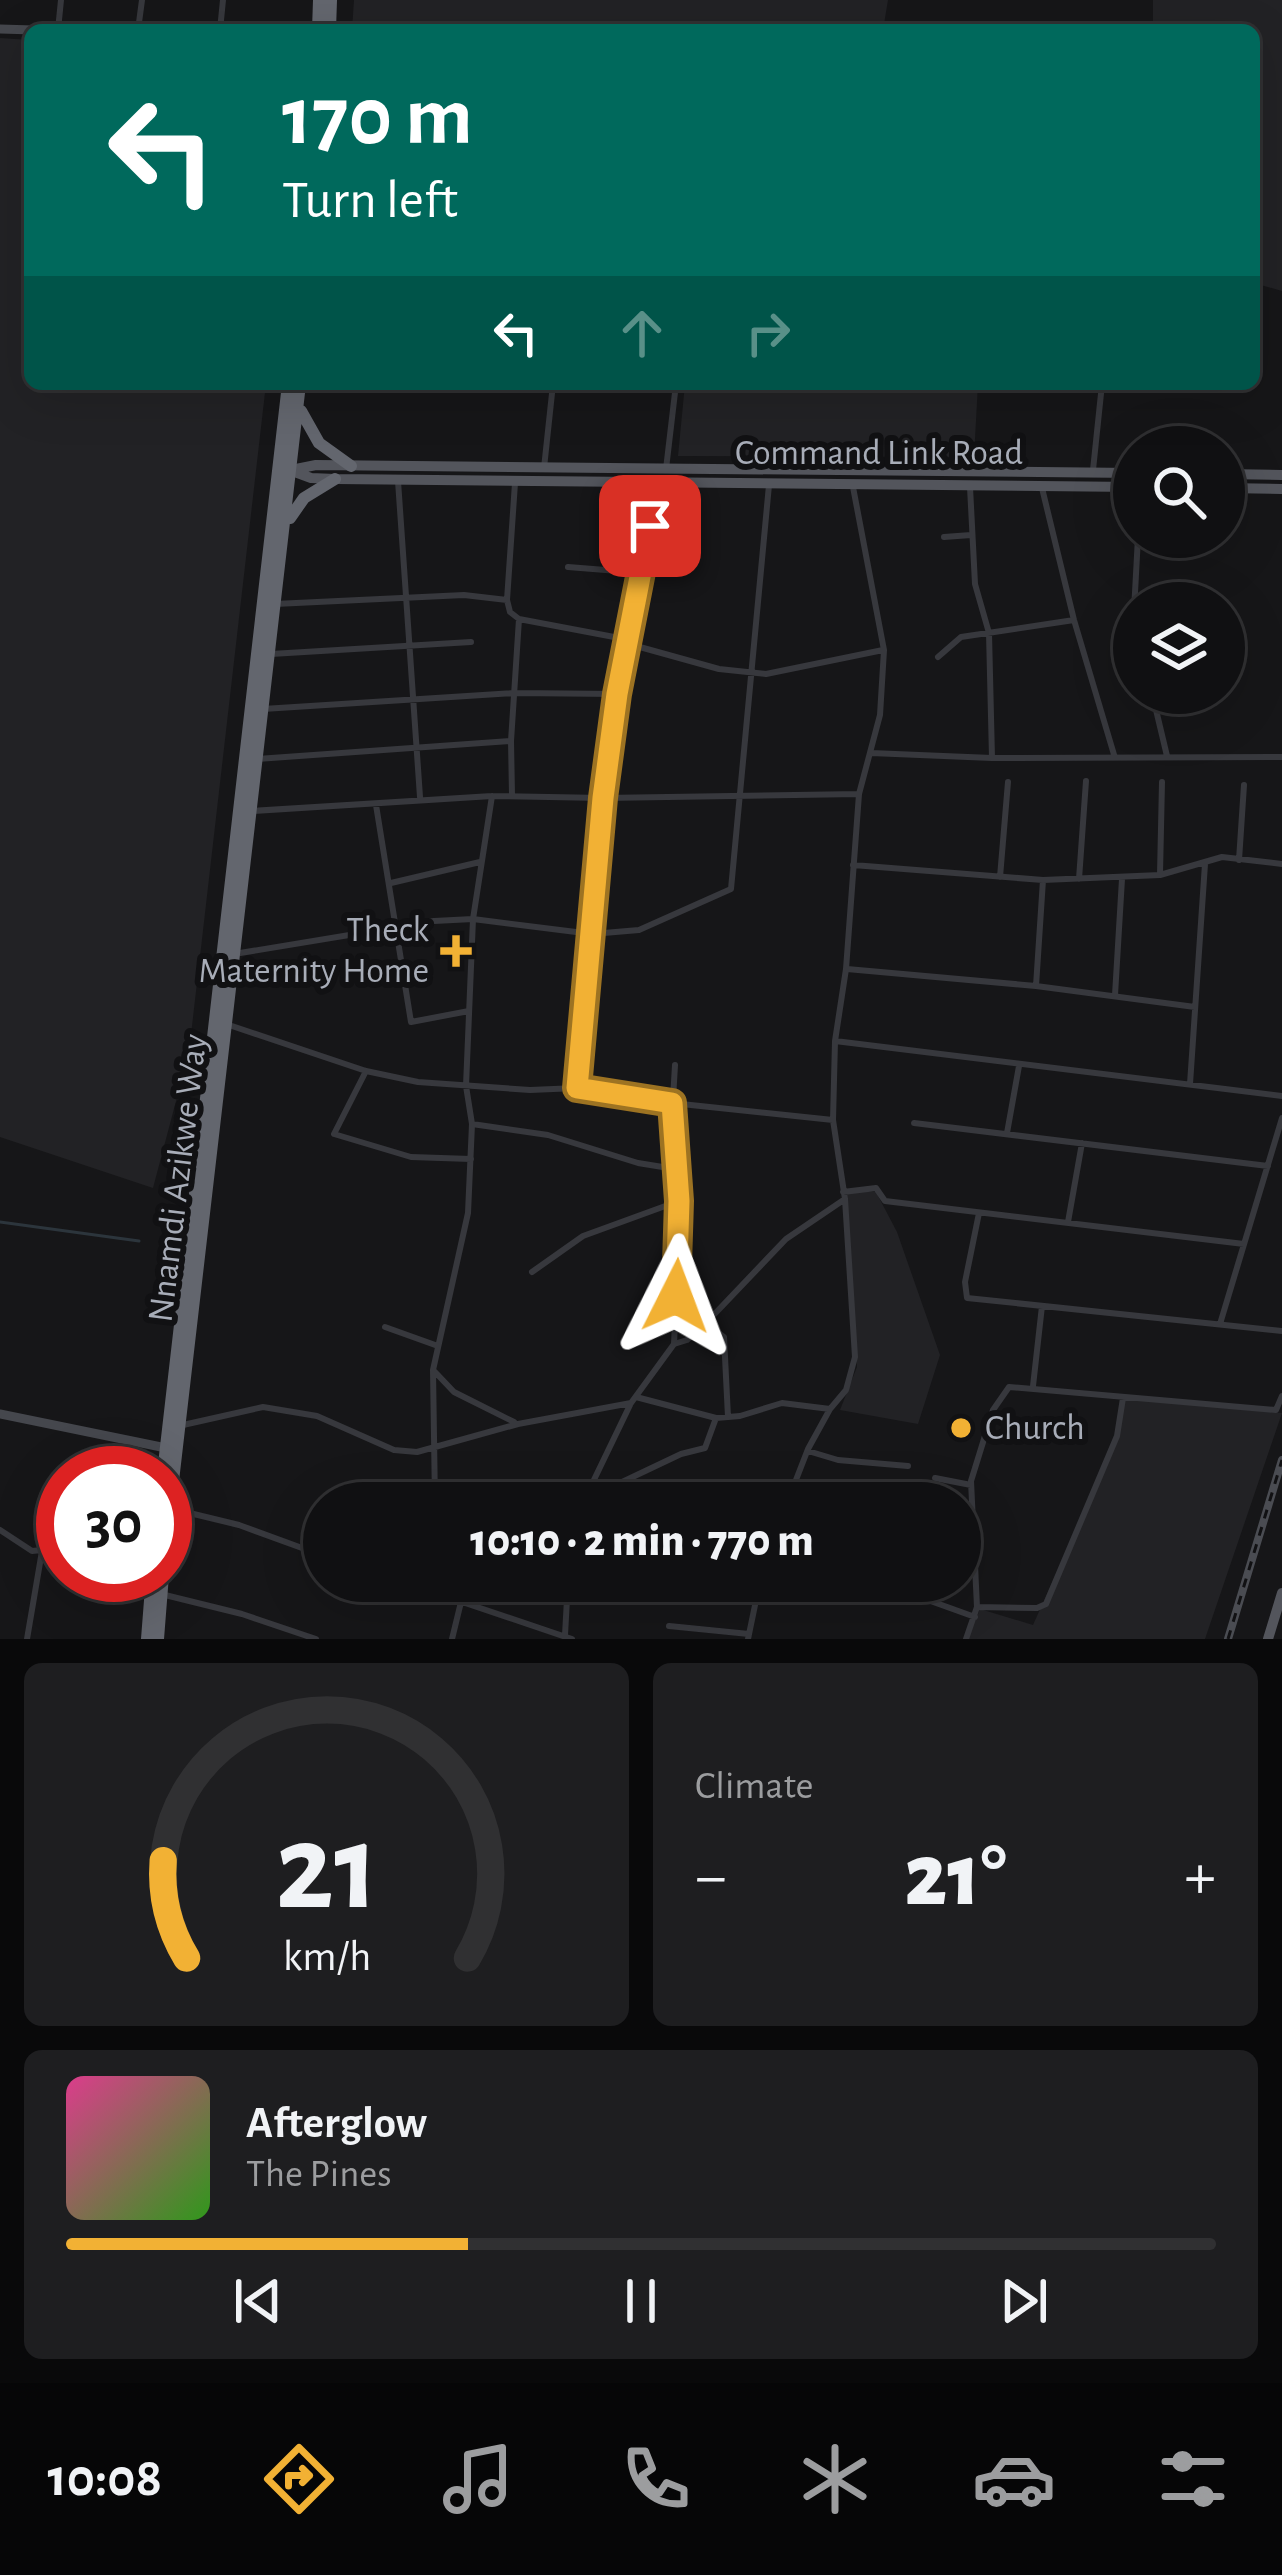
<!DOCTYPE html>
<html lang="en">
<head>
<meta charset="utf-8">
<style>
  body { margin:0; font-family:"Alegreya Sans",sans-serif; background:#1e1e20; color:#f1f3f6; height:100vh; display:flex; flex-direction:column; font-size:45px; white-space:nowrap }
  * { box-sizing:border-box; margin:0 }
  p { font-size:39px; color:#9c9d9f }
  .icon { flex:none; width:66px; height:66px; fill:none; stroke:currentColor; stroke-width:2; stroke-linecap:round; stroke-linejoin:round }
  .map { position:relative; height:1639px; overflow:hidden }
  .side { display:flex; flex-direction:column; gap:24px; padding:24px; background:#09090a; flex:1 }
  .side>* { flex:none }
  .hud { position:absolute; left:24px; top:24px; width:1236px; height:366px; border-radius:18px; box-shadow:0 12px 48px #0002,0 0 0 3px #303032; background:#00695c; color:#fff; overflow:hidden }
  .tools { position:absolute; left:1113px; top:426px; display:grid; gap:24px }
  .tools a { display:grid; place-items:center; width:132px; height:132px; border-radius:50%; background:#101012; box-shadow:0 12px 48px #0002,0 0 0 3px #303032; font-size:60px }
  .speed { position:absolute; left:36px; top:1446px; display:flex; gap:24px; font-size:60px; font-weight:700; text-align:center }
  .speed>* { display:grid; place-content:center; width:156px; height:156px; border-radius:50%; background:#101012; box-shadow:0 12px 48px #0002,0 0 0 3px #303032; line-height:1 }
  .speed .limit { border:18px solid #d22; background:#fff; color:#111 }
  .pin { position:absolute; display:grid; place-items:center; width:102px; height:102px; color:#fff; margin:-51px; border-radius:24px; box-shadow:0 6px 18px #0006 }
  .me { position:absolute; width:132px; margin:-66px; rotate:3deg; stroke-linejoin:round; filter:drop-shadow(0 0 9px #0008) }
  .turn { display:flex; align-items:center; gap:42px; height:252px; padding:0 60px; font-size:54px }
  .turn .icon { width:156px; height:156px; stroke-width:2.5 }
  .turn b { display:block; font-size:84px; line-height:102px }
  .lanes { display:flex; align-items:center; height:114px; padding:0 60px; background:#0003; justify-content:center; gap:60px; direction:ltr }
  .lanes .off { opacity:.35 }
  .big { font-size:90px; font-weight:800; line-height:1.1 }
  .side .tile { flex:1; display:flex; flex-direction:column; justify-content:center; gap:18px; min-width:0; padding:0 42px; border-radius:18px; background:#1e1e20 }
  .side .dial { align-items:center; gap:0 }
  .dial svg { height:312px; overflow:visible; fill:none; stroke:#303032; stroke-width:7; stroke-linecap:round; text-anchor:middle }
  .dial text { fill:#f1f3f6; stroke:none }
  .song { display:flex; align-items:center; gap:36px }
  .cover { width:144px; height:144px; border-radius:18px; background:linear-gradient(135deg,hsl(330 70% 55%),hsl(110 70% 35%)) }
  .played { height:12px; border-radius:6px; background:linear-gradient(90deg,#f2b134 35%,#303032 35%) }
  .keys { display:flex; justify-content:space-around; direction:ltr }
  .heat { display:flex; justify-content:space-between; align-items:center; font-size:66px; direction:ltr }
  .side .tiles { flex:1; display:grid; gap:24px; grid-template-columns:1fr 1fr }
  .tile:last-child { grid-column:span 2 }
  .trip { position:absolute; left:303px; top:1482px; width:678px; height:120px; border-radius:60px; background:#101012; box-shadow:0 12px 48px #0002,0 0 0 3px #303032; font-weight:800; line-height:120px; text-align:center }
  .menu { display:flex; height:192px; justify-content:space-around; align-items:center; background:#060607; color:#9c9d9f }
  .menu .icon { width:84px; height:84px }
  .menu .active { color:#f2b134 }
  .menu b { font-size:54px; color:#f1f3f6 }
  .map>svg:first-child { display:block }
</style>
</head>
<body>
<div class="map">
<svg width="1282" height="1639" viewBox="0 0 1282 1639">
  <rect width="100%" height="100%" fill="#161618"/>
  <path fill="#222225" d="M354,0H888L883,30H352Z
    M1153,0H1282V291L1254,283V30H1153Z
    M0,38L30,40V384H266L189,1052L153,1188L0,1137Z
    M685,384H978L974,457L678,456Z
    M847,1192H876L897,1232L940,1355L918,1424L840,1410L857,1367Z
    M1123,1399L1282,1413L1205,1639H967L980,1609L1033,1625L1112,1449Z"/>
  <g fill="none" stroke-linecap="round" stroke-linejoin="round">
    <path stroke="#2c353c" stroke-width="3" d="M0,1222L139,1241"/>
    <path stroke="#37383d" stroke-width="6" d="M58,30L61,0
      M138,30L142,0
      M220,30L223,0
      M544,468L553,384
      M666,469L676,384
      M1093,470L1102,384
      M398,481L420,797
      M515,483L507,600L510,612L519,619L630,640
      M970,487L975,584L989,633L992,758
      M1042,488L1074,620L1115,758
      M944,537L971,535
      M568,567L643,573
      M275,604L464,595L507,600
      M1134,611L1138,537
      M629,644L719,669L766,674L883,650
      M271,654L471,642
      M938,657L961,637L1074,620
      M1152,693L1167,756
      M263,709L514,693L617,694
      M871,753L992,758L1282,757
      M257,759L511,741
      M512,795L511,741L519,619
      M376,805L411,1022L469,1011
      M252,811L492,796L603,798L859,794
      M1239,860L1244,785
      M853,865L1043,880L1160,875L1222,857L1282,864
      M1160,874L1162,782
      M1000,877L1008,782
      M1079,879L1086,781
      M391,883L480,862
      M234,954L434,921L473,919L592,934L639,930L731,889L769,485
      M847,969L1036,986L1195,1007
      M1036,986L1043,880
      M1115,995L1122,879
      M226,1024L366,1071L418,1082L530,1090L577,1088L672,1103L833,1120
      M835,1041L1282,1096
      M366,1071L334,1134L411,1157L471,1159
      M1190,1084L1205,864
      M577,1088L603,798L656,481
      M914,1123L1268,1166
      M472,1124L548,1135L638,1163L675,1169
      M1007,1133L1019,1066
      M843,1192L876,1188L885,1201L1244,1244
      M979,1213L965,1282L967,1298L1282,1331
      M1068,1222L1082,1143
      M532,1272L583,1236L679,1201
      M706,1323L724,1337L728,1417
      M1220,1324L1282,1118
      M385,1327L438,1346
      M674,1344L679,1240L671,1133L675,1065
      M435,1372L454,1392L514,1422
      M1033,1386L1042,1306
      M636,1397L716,1418L740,1416L782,1403L830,1409
      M183,1425L263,1407L317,1416L394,1450L417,1452L518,1424L631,1403
      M808,1451L838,1460L908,1466
      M935,1478L971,1485
      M601,1492L681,1454L705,1448L716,1418
      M435,1503L433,1370L468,1213L472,1124L466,1086L473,919L492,796
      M584,1503L586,1495L601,1492L591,1486L631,1403L674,1344L687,1340L706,1323L786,1239L845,1199
      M787,1503L808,1449L830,1409L846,1390L855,1357L845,1199L833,1120L835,1041L846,969L859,794L880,715L884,650L853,487
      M173,1509L239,1525L324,1556
      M0,1530L32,1551L63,1548
      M400,1581L572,1639
      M444,1581L447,1596
      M875,1581L975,1617
      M165,1595L242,1614L316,1639
      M977,1607L1037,1608L1046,1604L1117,1436L1123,1398
      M669,1626L749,1634
      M565,1635L568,1581
      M27,1639L42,1551
      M452,1639L461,1602
      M748,1639L760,1581
      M966,1639L977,1607L971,1481L993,1410L1009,1387L1276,1410L1282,1396"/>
    <path stroke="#45474d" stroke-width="9" d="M0,29L34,30
      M0,1414L166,1448"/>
    <path stroke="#53555c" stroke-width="10" d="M292,471L311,478L335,479L1134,487
      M1224,474L1282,475
      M287,476L291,470L316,465L1134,473
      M1224,488L1282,489
      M1268,1639L1282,1593"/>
    <path stroke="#63666e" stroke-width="12" d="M318,30L319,0
      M330,30L331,0
      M301,411L319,443L351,466
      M290,518L304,498L335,479
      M163,1473L288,384
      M165,1550L300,384
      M147,1639L152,1575
      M158,1639L163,1575"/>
    <g stroke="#4a4c52" stroke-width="8">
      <path id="rail" d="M1228,1639L1282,1460"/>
    </g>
    <use href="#rail" stroke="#111113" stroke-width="3" stroke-dasharray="9" stroke-linecap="butt"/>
  </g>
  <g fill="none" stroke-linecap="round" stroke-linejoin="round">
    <g stroke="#9d7322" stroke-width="30">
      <path id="route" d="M650,526L617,694L603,798L577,1088L672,1103L679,1201L676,1296"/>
    </g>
    <use href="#route" stroke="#f2b134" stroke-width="21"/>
  </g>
  <g fill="#f2b134" stroke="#111113" stroke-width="4.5">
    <path d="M450 933h12v12h12v12h-12v12h-12v-12h-12v-12h12z"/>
    <circle cx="961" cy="1428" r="12"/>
  </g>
  <g text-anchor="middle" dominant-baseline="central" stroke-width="12" stroke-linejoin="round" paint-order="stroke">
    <g font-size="36" fill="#a8adb8" stroke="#111113">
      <text x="879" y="453">Command Link Road</text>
      <text transform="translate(178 1178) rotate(-83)">Nnamdi Azikwe Way</text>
    </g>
    <g font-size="36" fill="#a8adb8" stroke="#111113" text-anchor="end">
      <text x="429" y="930">Theck<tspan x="429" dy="41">Maternity Home</tspan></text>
      <text x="985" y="1428" text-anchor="start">Church</text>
    </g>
  </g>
</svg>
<div class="tools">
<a><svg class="icon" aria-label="search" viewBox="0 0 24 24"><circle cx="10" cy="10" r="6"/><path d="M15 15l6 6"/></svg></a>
<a><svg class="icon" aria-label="layers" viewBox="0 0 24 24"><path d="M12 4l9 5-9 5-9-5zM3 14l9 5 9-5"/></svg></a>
</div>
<div class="speed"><div class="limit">30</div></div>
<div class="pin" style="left:650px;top:526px;background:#d93025"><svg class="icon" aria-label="arrive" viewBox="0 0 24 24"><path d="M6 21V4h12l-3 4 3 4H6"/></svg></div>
<svg class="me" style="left:676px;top:1296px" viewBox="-20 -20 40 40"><path d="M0-17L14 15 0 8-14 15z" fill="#f2b134" stroke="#fff" stroke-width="4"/></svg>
<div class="trip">10:10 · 2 min · 770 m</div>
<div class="hud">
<div class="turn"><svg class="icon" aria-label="left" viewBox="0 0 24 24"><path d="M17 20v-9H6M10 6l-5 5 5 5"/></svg><div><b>170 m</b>Turn left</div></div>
<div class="lanes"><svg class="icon" aria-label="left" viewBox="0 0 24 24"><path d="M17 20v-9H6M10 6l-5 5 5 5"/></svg><svg class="icon off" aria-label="ahead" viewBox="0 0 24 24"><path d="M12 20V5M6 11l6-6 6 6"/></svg><svg class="icon off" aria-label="right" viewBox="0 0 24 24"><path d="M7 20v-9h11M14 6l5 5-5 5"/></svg></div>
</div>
</div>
<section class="side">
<div class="tiles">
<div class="tile dial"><svg viewBox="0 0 100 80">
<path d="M14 69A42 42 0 1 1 86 69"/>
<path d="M14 69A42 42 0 0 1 8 44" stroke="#f2b134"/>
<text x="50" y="56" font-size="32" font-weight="700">21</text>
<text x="50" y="72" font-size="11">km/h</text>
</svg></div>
<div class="tile"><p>Climate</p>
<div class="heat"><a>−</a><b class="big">21°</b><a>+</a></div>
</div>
<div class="tile">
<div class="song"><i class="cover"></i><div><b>Afterglow</b><p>The Pines</p></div></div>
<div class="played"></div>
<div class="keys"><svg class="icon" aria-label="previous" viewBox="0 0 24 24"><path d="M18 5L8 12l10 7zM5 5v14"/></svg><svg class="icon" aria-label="pause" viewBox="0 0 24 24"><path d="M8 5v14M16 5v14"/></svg><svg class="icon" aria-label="next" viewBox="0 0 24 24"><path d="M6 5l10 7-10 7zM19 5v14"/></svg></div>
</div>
</div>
</section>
<nav class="menu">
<b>10:08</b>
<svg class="icon active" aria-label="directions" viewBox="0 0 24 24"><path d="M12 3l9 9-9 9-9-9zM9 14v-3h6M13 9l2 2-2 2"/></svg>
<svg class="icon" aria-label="music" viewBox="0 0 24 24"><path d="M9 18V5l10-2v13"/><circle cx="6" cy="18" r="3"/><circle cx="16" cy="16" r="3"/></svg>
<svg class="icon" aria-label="phone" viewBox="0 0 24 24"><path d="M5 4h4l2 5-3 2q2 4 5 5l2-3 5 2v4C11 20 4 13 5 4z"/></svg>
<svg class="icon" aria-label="climate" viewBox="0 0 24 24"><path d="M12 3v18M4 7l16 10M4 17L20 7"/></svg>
<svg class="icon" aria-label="car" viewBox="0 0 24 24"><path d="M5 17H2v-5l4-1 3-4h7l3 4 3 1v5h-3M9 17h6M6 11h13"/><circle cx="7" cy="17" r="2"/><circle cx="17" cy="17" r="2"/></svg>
<svg class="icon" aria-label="filters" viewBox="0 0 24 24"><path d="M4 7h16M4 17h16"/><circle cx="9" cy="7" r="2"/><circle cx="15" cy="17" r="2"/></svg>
</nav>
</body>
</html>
